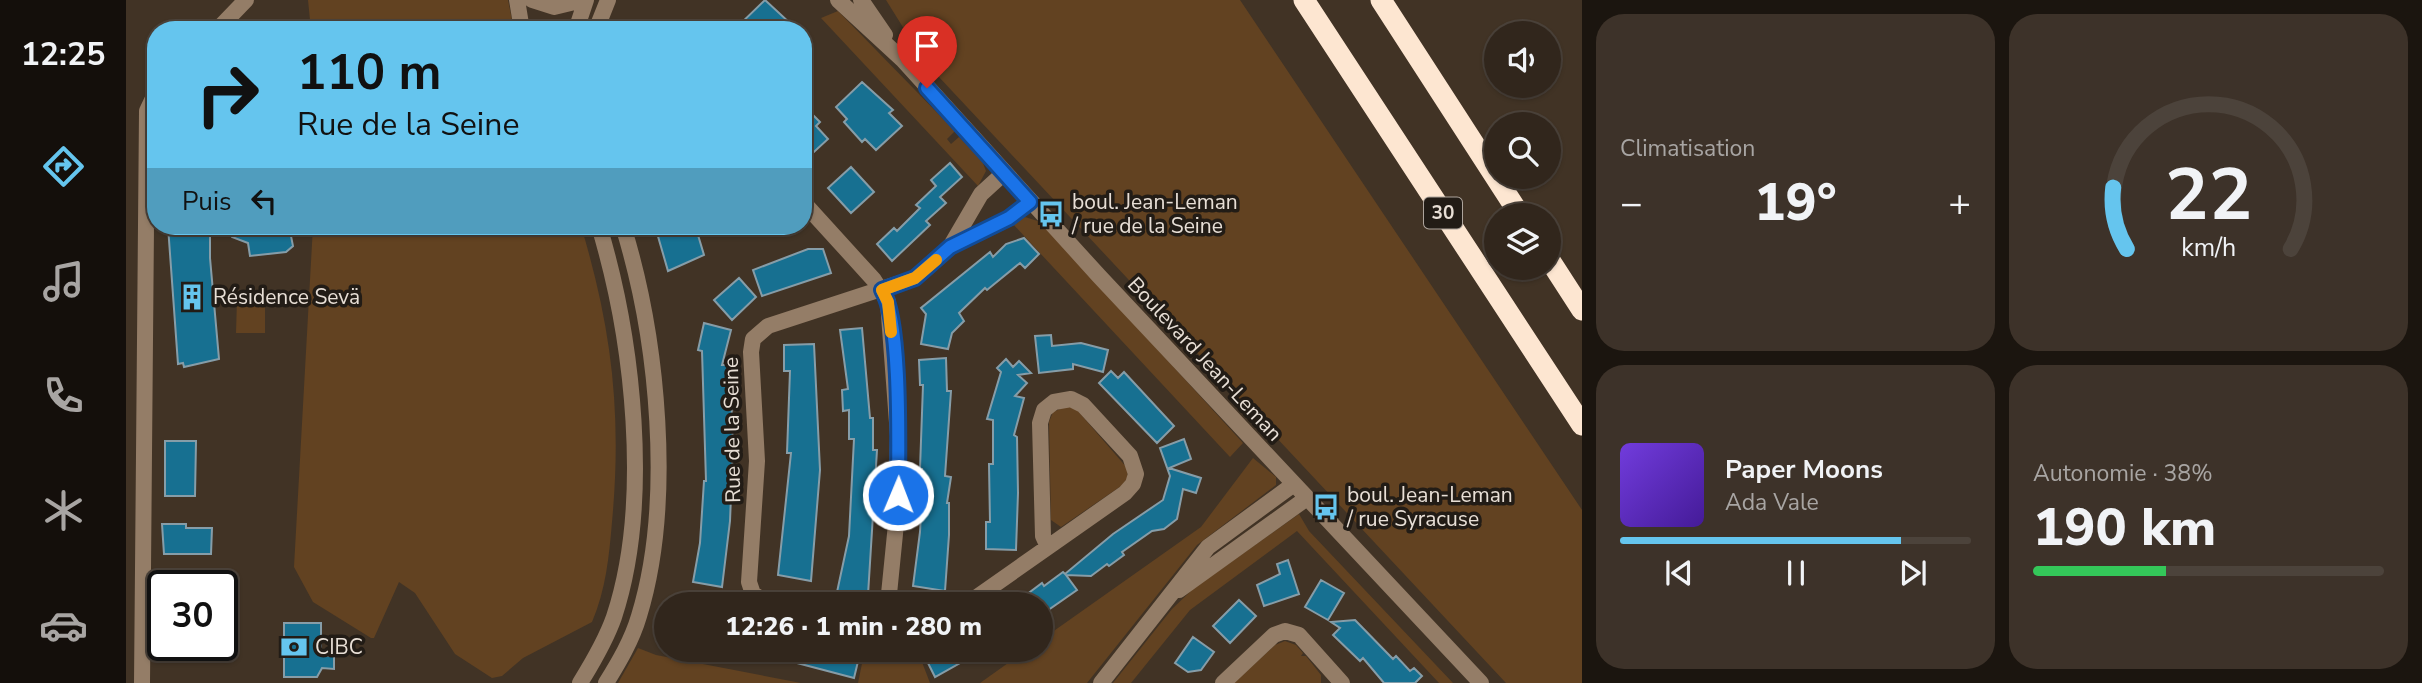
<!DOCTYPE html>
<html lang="fr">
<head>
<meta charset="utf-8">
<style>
  body { margin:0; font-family:"Nunito Sans",sans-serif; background:#3d3229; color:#f1f3f6; height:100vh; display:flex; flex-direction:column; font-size:26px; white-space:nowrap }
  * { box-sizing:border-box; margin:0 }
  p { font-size:23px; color:#a8a5a3 }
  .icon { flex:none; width:38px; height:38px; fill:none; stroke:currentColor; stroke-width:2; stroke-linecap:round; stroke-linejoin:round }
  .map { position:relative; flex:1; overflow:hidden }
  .details { display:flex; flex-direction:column; gap:14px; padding:14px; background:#1b150f; width:840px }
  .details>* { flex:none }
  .guide { position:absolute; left:21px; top:21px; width:665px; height:214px; border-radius:28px; box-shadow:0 2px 5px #0004,0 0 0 2px #4c433b; background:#65c5ee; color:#111; overflow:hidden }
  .buttons { position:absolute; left:1358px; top:21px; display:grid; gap:14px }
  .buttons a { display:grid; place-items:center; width:77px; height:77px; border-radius:50%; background:#31261c; box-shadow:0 2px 5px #0004,0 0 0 2px #4c433b; font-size:35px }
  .speed { position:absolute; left:21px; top:570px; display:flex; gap:14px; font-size:35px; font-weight:700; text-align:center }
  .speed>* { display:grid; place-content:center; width:91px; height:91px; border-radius:50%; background:#31261c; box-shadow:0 2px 5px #0004,0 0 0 2px #4c433b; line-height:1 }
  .speed .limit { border:4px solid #111; border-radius:10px; background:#fff; color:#111 }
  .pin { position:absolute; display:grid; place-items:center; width:60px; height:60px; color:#fff; margin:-72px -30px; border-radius:50% 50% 50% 0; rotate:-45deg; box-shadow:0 0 7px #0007 }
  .pin .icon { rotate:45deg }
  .me { position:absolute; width:77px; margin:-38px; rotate:1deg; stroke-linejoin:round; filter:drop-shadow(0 0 5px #0008) }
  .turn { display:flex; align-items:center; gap:24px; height:147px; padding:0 35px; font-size:32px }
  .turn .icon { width:91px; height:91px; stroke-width:2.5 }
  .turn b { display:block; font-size:49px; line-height:60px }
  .then { display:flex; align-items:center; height:66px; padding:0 35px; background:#0003; gap:14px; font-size:26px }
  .big { font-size:52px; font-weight:800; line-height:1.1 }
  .details .tile { flex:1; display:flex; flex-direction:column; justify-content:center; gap:10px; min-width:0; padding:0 24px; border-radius:28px; background:#3d3229 }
  .details .dial { align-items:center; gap:0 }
  .dial svg { height:182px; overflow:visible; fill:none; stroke:#4c433b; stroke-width:7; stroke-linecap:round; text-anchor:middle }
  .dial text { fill:#f1f3f6; stroke:none }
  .song { display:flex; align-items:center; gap:21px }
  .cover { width:84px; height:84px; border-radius:10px; background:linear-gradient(135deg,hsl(260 70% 55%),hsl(260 70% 35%)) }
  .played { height:7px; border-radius:4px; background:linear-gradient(90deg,#65c5ee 80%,#4c433b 80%) }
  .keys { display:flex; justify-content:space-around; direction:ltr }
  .heat { display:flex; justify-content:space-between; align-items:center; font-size:38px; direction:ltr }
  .charge { height:10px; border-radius:5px; background:linear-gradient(90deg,#34c759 38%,#4c433b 0) }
  .details .tiles { flex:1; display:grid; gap:14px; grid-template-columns:repeat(2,1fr) }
  .trip { position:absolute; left:528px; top:592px; width:399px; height:70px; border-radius:35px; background:#31261c; box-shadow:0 2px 5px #0004,0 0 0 2px #4c433b; font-weight:800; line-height:70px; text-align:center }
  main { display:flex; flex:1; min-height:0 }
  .tab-bar { display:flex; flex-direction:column; width:126px; justify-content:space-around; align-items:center; background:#140f0b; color:#a8a5a3 }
  .tab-bar .icon { width:49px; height:49px }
  .tab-bar .current { color:#65c5ee }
  .tab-bar b { font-size:32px; color:#f1f3f6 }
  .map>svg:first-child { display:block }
</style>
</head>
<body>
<main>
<nav class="tab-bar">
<b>12:25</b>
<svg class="icon current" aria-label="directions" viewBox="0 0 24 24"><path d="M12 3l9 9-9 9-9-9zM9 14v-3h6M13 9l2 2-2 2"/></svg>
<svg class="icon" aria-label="music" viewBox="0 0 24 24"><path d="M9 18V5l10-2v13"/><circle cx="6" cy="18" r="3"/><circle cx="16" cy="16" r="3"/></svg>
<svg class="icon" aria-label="phone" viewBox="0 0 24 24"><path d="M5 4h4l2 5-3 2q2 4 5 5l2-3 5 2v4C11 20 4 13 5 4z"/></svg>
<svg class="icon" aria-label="climate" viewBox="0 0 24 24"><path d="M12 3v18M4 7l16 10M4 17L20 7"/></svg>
<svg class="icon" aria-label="car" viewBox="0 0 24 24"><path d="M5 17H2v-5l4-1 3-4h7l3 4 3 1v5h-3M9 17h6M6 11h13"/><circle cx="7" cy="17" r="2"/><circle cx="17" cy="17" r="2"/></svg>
</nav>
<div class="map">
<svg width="1456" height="683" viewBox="0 0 1456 683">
  <rect width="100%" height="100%" fill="#413325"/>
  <path fill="#624221" d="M182,0H382L388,30H185Z
    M760,0H1114L1456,510V683H1380L798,61Z
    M712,11L829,131L821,139L825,144L833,137L855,158L860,171L852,186L695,18Z
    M899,217L915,222L1117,443L1104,457L886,223Z
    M187,226H455C486,329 496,414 486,522C483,557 480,589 466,622L397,658L376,676L366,678L329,654L289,593L273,582L248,638H245L187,602L168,567Z
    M111,300L139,301V333H110Z
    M941,406L951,410L1002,469L1001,479L995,486L935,527L925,520L923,422L927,412Z
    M1127,458L1150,477V485L1071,545L961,683H854L902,649H915V640L1075,527Z
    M1173,514L1183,531L1327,683H1313L1171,531L1064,610L1005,683H987L1046,609L1067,589Z
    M1159,641L1170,645L1177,653L1175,656H1180L1195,675V683H1108L1149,645Z
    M512,648L530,655L675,683H492Z
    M739,649H791L804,683H732Z"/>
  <path fill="#177091" stroke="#869da8" stroke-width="2" d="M639,0L665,24L660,30H608Z
    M736,82L767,110L763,113L776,126L750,150L739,139L736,142L718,122L721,119L710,107Z
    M677,105L694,122L690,126L702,139L677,162Z
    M824,163L836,177L814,197L820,203L800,221L804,225L766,261L751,244L768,228L771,231L794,208L790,205L810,186L805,180Z
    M725,167L748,192L725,213L702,188Z
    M42,226H84V258L93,359L58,367L57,363L52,364Z
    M100,226H163L167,246L160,252L124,256L122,243L106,237Z
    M529,226H573L576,233L572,235L578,255L542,271Z
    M898,238L913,254L899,268L894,263L861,290L859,288L833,313L838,321L826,333L822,349L795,344L800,314L795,308L864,252L867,257L880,244Z
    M682,249H697L705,273L636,296L627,270Z
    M613,278L630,297L606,320L588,300Z
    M578,323L605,330L596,365H604L607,447L604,521L596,587L567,582L574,543L578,481H580L576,351L572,350Z
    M736,328L744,418H747V450H751L742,595L711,592L723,536L728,439H723V410L717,411L716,390L722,389L714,330Z
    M925,335L926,346L955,343L982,350L977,372L947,364V369L913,373L909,336Z
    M688,344L694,470L685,581L652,575L665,453H661L664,371H658V345Z
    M820,358L821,391H825L819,476L825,477L821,503H823V535L819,591L787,586L794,532L796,497H792L796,469H794L797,385H794L793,360Z
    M880,359L887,367L893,361L905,373L892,375L901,383L889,396L898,398L888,435L891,437L892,493L890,550L860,549V522H864L863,464H867V420L861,419L875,372L871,368Z
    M985,371L992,378L998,372L1048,426L1031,443L973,383Z
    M1058,439L1065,459L1043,468L1075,478L1070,493L1057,489L1051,519L1038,529L1026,531L996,552L998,555L983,566L981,564L965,576L940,575L951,590L915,615V604H888L916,583L918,586L937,572L939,574L987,534L1037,500L1044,476L1034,448Z
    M39,441H70L69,496H39Z
    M36,524H60V528H86L85,554H38Z
    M1162,560L1173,594L1138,606L1131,585L1154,574L1151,564Z
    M1195,580L1218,593L1202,620L1179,607Z
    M1113,600L1130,616L1104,643L1087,626Z
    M1229,620L1267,659L1270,656L1284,671L1288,668L1296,676L1289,683H1258L1237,658L1234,661L1207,635L1214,628L1205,622Z
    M158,623H195V656H208V669L196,668L191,677H158Z
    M1067,637L1088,652L1075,670L1062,672L1049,663Z
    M618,649H735L728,678L652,658L651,661L618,653Z
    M820,649H859L809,677L800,659Z"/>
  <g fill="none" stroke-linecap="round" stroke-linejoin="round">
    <path stroke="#947d67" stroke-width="16" d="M391,0L396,30
      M406,0L428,7L457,0
      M712,0L777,60L973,276L1355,683
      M735,0L759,35
      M91,30L120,0
      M450,30L460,0
      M470,30L482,0
      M677,202L748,280L762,302L772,436L770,524L762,604
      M824,247L883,218L904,202
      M1053,590L1181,498
      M644,604L627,594L623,582L631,461L625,352L627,339L642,326L789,278L824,247L855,194L878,173
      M841,604C893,567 947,530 999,493L1007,484L1010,474L1004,456L957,405L945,399L928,402L918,410L914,423L917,536L922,547
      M16,683L21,111L30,92
      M454,683C467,662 480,640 488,617C526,502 507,339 473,226
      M480,683C493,662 506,640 513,616C548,502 532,339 497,226
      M975,683L1082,547L1168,484
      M1097,683L1148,635L1159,631L1173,635L1216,683"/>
    <path stroke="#fde6d1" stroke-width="21" d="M1178,0L1456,425
      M1255,0L1394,215
      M1423,259L1456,310"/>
  </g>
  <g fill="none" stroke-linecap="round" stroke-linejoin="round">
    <g stroke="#114b97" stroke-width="18">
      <path id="route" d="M772,495C772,454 776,321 756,290L789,278L824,247L883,218L904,202L801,88"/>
    </g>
    <use href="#route" stroke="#1a73e8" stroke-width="12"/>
    <path stroke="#f59e0b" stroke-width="12" d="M765,332L762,302L756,290L789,278L810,260"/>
  </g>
  <defs>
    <g id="bus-bare" transform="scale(2.1)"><path d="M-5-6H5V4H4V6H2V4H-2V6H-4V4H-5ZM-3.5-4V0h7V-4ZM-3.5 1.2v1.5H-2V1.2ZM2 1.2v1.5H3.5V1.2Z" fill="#65c5ee" stroke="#221c16" stroke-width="2.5" paint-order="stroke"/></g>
    <g id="building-bare" transform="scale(2.1)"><path d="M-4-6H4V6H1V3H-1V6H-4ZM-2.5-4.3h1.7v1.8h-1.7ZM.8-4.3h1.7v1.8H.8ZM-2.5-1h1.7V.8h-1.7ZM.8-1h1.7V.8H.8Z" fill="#65c5ee" stroke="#221c16" stroke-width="2.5" paint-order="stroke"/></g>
    <g id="bank-bare" transform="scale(2.1)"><path d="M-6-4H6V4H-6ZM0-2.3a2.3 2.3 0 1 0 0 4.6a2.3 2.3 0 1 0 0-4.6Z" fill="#65c5ee" stroke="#221c16" stroke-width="2.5" paint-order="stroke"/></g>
  </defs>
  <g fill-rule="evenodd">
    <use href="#bus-bare" x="925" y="214"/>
    <use href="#building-bare" x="66" y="297"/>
    <use href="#bus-bare" x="1200" y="507"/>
    <use href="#bank-bare" x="168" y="647"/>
  </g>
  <g text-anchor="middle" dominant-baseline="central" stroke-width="7" stroke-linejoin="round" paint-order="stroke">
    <rect fill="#221c16" stroke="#ada49c" stroke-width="2" x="1298" y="197.5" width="38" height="31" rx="5"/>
    <g font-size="19" font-weight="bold" fill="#e8dfd6">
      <text x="1317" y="213">30</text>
    </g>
    <g font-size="21" fill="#e8dfd6" stroke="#221c16" text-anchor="start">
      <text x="946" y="202">boul. Jean-Leman<tspan x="946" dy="24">/ rue de la Seine</tspan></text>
      <text x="87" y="297">Résidence Sevä</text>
      <text x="1221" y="495">boul. Jean-Leman<tspan x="1221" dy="24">/ rue Syracuse</tspan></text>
      <text x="189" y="647">CIBC</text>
    </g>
    <g font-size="21" fill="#e8dfd6" stroke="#221c16">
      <text transform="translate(1079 359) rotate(47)">Boulevard Jean-Leman</text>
      <text transform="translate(606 430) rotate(-91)">Rue de la Seine</text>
    </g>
  </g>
</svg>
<div class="buttons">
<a><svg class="icon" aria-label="sound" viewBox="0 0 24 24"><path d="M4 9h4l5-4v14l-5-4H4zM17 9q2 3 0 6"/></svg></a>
<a><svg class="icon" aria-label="search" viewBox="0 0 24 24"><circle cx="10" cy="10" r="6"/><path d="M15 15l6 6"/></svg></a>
<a><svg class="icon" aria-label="layers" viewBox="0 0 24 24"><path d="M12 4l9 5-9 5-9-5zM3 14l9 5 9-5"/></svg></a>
</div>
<div class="speed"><div class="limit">30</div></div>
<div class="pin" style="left:801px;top:88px;background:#d93025"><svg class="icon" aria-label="arrive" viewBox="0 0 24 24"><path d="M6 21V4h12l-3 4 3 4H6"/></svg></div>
<svg class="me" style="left:772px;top:495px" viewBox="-20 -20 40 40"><circle r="17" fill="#1a73e8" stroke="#fff" stroke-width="3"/><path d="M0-11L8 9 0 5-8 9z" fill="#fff"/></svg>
<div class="trip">12:26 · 1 min · 280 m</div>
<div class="guide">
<div class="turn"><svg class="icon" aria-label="right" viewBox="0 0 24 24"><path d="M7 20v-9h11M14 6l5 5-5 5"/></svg><div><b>110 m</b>Rue de la Seine</div></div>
<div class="then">Puis<svg class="icon" aria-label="left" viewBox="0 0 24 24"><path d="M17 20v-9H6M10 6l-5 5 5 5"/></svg></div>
</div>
</div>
<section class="details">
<div class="tiles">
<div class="tile"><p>Climatisation</p>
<div class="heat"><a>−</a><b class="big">19°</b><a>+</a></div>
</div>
<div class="tile dial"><svg viewBox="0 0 100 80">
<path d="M14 69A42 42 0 1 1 86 69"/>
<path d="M14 69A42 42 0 0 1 8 42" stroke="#65c5ee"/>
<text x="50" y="56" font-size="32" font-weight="700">22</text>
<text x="50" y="72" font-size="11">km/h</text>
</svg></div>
<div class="tile">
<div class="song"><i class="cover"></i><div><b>Paper Moons</b><p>Ada Vale</p></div></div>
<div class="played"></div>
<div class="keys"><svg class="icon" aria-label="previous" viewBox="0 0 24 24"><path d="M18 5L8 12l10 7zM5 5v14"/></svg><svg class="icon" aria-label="pause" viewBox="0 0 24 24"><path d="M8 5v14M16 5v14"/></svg><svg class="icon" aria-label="next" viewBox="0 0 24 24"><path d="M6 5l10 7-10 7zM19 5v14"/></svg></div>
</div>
<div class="tile"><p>Autonomie · 38%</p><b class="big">190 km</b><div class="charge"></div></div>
</div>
</section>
</main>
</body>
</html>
